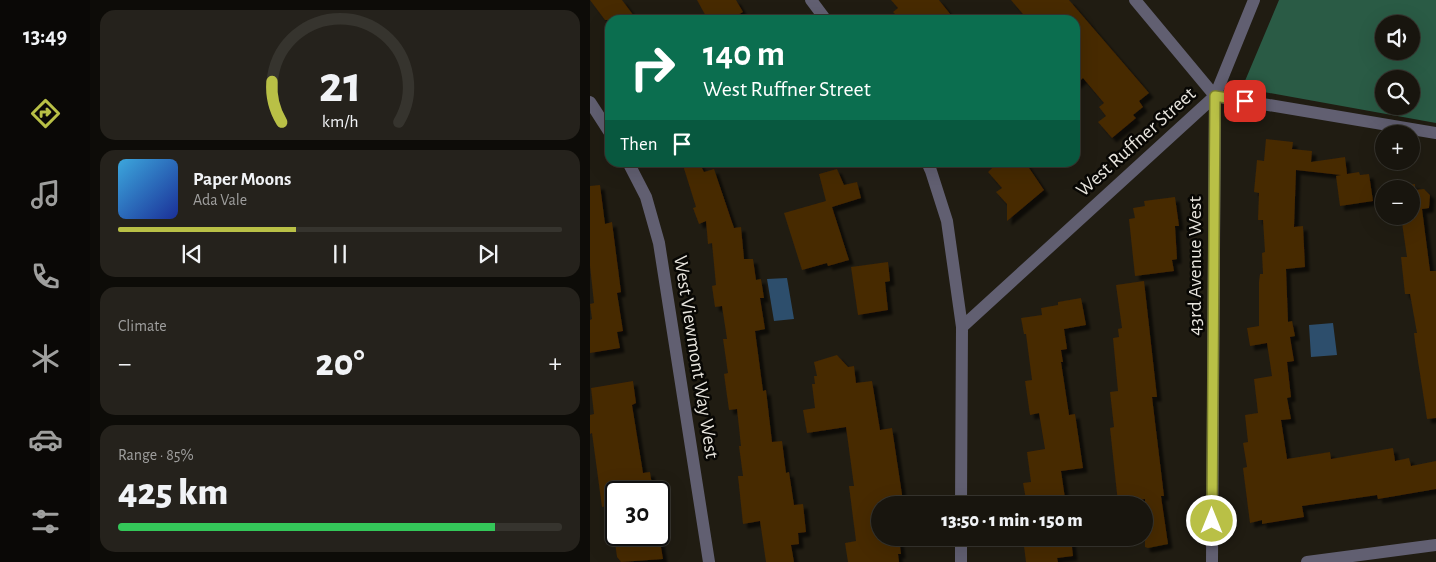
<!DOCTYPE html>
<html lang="en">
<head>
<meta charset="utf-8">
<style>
  body { margin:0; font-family:"Alegreya Sans",sans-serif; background:#25221c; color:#f1f3f6; height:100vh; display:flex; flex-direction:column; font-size:19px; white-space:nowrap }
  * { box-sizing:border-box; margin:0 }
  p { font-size:16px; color:#9f9f9e }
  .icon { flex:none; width:28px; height:28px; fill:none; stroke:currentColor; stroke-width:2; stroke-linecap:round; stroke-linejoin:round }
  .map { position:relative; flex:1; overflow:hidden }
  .sheet { display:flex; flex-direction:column; gap:10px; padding:10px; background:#0d0c08; width:500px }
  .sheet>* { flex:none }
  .guide { position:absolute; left:15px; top:15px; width:475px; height:152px; border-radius:15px; box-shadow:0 5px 20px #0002,0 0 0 1px #36342e; background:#0b6e4f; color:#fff; overflow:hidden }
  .tools { position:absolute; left:785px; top:15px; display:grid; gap:10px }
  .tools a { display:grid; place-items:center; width:45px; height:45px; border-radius:50%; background:#18150e; box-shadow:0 5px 20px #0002,0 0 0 1px #36342e; font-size:25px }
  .speed { position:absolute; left:15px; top:481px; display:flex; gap:10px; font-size:25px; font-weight:700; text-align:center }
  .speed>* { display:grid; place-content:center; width:65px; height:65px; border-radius:50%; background:#18150e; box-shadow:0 5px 20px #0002,0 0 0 1px #36342e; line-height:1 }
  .speed .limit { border:2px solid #111; border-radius:8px; background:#fff; color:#111 }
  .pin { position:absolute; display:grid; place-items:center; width:42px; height:42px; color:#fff; margin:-21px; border-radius:10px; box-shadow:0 2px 8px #0006 }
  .me { position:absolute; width:55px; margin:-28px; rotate:0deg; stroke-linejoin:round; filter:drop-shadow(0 0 4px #0008) }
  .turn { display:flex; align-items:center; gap:18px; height:105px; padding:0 15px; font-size:22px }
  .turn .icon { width:65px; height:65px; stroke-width:2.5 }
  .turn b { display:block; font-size:35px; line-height:42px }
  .then { display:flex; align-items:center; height:48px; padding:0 15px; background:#0003; gap:10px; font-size:19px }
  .big { font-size:38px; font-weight:800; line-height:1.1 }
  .sheet .widget { flex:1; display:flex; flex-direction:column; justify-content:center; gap:8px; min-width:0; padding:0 18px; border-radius:15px; background:#25221c }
  .sheet .dial { align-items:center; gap:0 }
  .dial svg { height:130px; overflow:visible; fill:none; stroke:#36342e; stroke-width:7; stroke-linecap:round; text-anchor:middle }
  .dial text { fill:#f1f3f6; stroke:none }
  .song { display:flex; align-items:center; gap:15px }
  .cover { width:60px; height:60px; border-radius:8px; background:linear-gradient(135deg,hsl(200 70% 55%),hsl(230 70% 35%)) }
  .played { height:5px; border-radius:2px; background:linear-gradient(90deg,#b9c046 40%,#36342e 40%) }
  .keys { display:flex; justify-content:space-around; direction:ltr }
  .heat { display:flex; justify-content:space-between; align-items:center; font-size:28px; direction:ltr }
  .charge { height:8px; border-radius:4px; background:linear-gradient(90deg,#34c759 85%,#36342e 0) }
  .trip { position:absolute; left:281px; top:496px; width:282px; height:50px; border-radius:25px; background:#18150e; box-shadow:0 5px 20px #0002,0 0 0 1px #36342e; font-weight:800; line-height:50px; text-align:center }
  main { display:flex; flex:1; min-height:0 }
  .dock { display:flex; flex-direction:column; width:90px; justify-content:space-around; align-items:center; background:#0a0806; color:#9f9f9e }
  .dock .icon { width:35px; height:35px }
  .dock .active { color:#b9c046 }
  .dock b { font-size:22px; color:#f1f3f6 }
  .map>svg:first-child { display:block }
</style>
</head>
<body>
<main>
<nav class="dock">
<b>13:49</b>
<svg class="icon active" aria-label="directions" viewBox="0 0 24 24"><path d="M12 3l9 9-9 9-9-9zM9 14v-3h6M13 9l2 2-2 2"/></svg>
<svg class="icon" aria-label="music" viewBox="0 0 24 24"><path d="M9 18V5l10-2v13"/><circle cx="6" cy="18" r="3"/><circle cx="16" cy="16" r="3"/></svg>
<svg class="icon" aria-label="phone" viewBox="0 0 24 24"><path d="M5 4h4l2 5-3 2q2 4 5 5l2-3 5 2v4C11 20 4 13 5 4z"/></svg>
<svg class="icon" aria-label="climate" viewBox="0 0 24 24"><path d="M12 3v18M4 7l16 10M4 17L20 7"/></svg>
<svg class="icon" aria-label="car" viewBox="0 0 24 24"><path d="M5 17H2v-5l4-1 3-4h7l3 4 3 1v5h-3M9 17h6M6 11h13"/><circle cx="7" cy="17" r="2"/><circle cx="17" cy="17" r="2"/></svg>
<svg class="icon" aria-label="filters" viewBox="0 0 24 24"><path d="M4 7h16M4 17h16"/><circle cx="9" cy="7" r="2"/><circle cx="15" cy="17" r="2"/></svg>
</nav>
<section class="sheet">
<div class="widget dial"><svg viewBox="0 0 100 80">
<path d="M14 69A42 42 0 1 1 86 69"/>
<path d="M14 69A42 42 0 0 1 8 44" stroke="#b9c046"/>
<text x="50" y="56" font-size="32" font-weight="700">21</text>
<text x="50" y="72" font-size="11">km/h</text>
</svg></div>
<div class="widget">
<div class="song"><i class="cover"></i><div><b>Paper Moons</b><p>Ada Vale</p></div></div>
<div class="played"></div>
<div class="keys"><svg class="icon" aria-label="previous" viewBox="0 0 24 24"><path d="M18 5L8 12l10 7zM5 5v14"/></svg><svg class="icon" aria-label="pause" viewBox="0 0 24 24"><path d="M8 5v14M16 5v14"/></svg><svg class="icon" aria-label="next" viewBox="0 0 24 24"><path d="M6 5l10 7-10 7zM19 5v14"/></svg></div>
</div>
<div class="widget"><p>Climate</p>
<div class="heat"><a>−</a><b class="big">20°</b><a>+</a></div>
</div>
<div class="widget"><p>Range · 85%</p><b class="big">425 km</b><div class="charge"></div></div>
</section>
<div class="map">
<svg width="846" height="562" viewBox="0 0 846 562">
  <defs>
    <filter id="shadow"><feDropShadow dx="4.5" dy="4.5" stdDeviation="1" flood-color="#0009"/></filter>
  </defs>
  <rect width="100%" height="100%" fill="#201c12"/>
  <path fill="#2a5b45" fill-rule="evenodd" d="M689,0H846V123L652,88ZM794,24H821V51H794ZM794,79H821V106H794Z"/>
  <path fill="#2d4e6c" d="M197,278L204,319L184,321L177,279Z
    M743,323L747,355L721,357L719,325Z"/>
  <path fill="#472906" filter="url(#shadow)" d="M0,0H32L47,20H15Z
    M107,0H146L153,12L139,20H118Z
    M301,0H349L365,20H311L303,12L308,8Z
    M421,0H479L559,93L549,101L553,107L543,115L546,118L522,138L508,122L516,116L509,107L514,103L493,78L485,85V20H438Z
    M676,139L703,142L702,149L722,151L721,162L755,157L757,174L769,172L770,175L779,174L783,201L750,206L746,176L751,175L706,170L704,227L713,226L715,267L696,269L698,322L702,321L705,336L700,337L704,361L697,362L701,397L697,398L701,419L691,420L697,459L740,452L741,459L803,448L805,461L819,458L821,466L846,461V489L788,499L787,495L712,506L714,517L672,524V520L660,523L653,468L657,467L653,443L658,442L655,415L668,413L664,379L682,376L677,343L660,346L657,328L669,326V282L670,274H673L672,253L675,252L673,220H668L669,193L664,192L667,160L674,161Z
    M92,162H109L114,172L124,169L144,228L151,227L154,259H163L166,280L171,279L174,298H170L175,329L165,331L173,391L176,390L182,442L192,441L196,473L199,472L204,505L213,504L216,532L208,533L209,544L201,545L204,562H176L170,521L153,524L148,476H153L149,446H151L147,409L139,410L134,374L138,373L133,339H137L132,306L125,307L122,286L126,285L122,243L118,244L116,221L109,224L103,208L106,207Z
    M408,162H435L454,190L417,221V204L406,192L412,188L398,172Z
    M247,169L254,185L267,182L271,198L242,207L259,260L238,266L237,263L212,270L194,213L236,201L229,174Z
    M825,184V190L834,189L840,195L839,208L832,209L840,271H846V418L837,419L825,342L824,333H827L820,294H815L811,257H817L811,216H821V189H807V186Z
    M10,185L15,224L22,222L31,292L27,293L33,331L27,332L30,348L0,353V320L2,319L0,304L4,303L0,266V186Z
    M585,197L589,226H585L587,259L582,260L584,271L545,276L539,219L545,218L543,208L555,206L554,201Z
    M298,262L300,281L295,282L298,310L268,315L261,267Z
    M554,281L567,397H562L574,496H571L578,544L558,548L555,547V499L528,503L520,428L524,427L520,392L528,391L523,338L529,337L528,329L532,328L526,285Z
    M491,298L496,325L474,329L477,349L471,350L473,362H471L479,415L485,414L493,468L471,471L476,505H437L433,483L441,482L437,452L455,449L449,413L440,415L435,381L442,380L436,334H434L431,318L452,315L451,308L468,305V302Z
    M247,355L258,367L264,366L266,383L282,381L290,430L302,428L313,501L303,503V505H290V538H309L311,554H308L309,562H258L255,543L266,541L259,486H264L256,427L217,433L213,410L225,408L222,384H225L224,376H227L224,362Z
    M43,381L46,403L42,405L53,473L60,472L63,492H26V505L12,507L2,433L0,434V415L4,414L1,388Z
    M24,535H69L73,559L31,562L27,557Z
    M433,538H481L483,556L467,558L468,562H436Z"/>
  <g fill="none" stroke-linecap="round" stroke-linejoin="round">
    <path stroke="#615f71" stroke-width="12" d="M221,0L236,20
      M545,0L625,96L622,562
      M625,96L664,0
      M0,102L20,133
      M38,162L56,197L69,243L119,562
      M337,162L341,171L357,221L372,327L371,505
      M372,327L625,96L846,133
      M371,562V538
      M717,562L846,545"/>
  </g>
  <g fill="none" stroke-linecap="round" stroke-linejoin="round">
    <g stroke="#787d2e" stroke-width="12">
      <path id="route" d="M622,521L625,96L655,101"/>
    </g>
    <use href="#route" stroke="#b9c046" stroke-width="9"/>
  </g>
  <g text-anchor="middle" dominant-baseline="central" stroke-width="5" stroke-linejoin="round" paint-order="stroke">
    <g font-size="20" fill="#e8e5de" stroke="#080704">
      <text transform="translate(546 142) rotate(-42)">West Ruffner Street</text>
      <text transform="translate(605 266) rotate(-90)">43rd Avenue West</text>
      <text transform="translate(106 357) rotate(81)">West Viewmont Way West</text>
    </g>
  </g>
</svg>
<div class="tools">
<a><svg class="icon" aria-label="sound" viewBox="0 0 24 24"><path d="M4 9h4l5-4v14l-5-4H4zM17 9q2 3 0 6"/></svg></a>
<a><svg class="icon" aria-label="search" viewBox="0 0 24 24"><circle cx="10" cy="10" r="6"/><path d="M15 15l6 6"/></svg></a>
<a>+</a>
<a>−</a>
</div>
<div class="speed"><div class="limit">30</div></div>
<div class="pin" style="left:655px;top:101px;background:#d93025"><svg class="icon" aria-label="arrive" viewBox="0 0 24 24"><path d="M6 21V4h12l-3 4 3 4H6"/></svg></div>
<svg class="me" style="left:622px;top:521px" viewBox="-20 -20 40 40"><circle r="17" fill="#b9c046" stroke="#fff" stroke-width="3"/><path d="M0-11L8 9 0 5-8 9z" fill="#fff"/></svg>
<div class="trip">13:50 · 1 min · 150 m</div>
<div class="guide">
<div class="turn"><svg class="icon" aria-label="right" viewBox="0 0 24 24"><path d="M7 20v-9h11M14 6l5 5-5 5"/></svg><div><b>140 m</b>West Ruffner Street</div></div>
<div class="then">Then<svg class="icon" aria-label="arrive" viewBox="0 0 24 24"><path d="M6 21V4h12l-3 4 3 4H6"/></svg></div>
</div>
</div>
</main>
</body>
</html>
